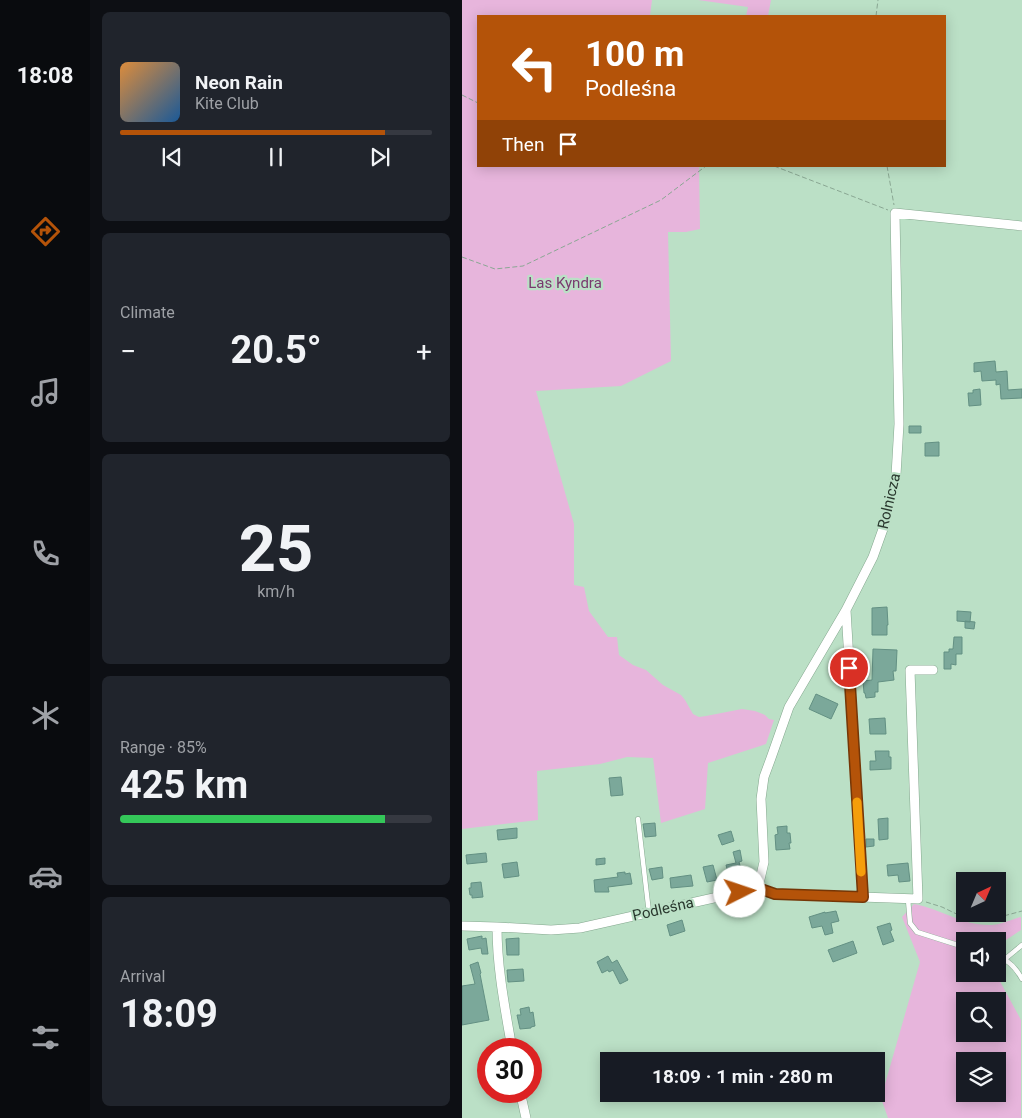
<!DOCTYPE html>
<html lang="en">
<head>
<meta charset="utf-8">
<style>
  body { margin:0; font-family:Roboto,sans-serif; background:#20242c; color:#f1f3f6; height:100vh; display:flex; flex-direction:column; font-size:19px; white-space:nowrap }
  * { box-sizing:border-box; margin:0 }
  p { font-size:16px; color:#9ea1a6 }
  .icon { flex:none; width:28px; height:28px; fill:none; stroke:currentColor; stroke-width:2; stroke-linecap:round; stroke-linejoin:round }
  .map { position:relative; flex:1; overflow:hidden }
  .details { display:flex; flex-direction:column; gap:12px; padding:12px; background:#0d0f14; width:372px }
  .details>* { flex:none }
  .hud { position:absolute; left:15px; top:15px; width:469px; height:152px; border-radius:0px; box-shadow:0 2px 12px #0003; background:#b45309; color:#fff; overflow:hidden }
  .needle { width:32px; rotate:44deg }
  .buttons { position:absolute; left:494px; top:872px; display:grid; gap:10px }
  .buttons a { display:grid; place-items:center; width:50px; height:50px; border-radius:0px; background:#171b24; box-shadow:0 2px 12px #0003; font-size:25px }
  .speed { position:absolute; left:15px; top:1038px; display:flex; gap:10px; font-size:25px; font-weight:700; text-align:center }
  .speed>* { display:grid; place-content:center; width:65px; height:65px; border-radius:50%; background:#171b24; box-shadow:0 2px 12px #0003; line-height:1 }
  .speed .limit { border:8px solid #d22; background:#fff; color:#111 }
  .pin { position:absolute; display:grid; place-items:center; width:42px; height:42px; color:#fff; margin:-21px; border:2px solid #fff; border-radius:50%; box-shadow:0 1px 5px #0007 }
  .me { position:absolute; width:55px; margin:-28px; rotate:86deg; stroke-linejoin:round; filter:drop-shadow(0 0 4px #0008) }
  .turn { display:flex; align-items:center; gap:18px; height:105px; padding:0 25px; font-size:22px }
  .turn .icon { width:65px; height:65px; stroke-width:2.5 }
  .turn b { display:block; font-size:35px; line-height:42px }
  .then { display:flex; align-items:center; height:48px; padding:0 25px; background:#0003; gap:10px; font-size:19px }
  .big { font-size:38px; font-weight:700; line-height:1.1 }
  .details .tile { flex:1; display:flex; flex-direction:column; justify-content:center; gap:8px; min-width:0; padding:0 18px; border-radius:8px; background:#20242c }
  .details .dial { align-items:center; gap:0 }
  .dial b { font-size:65px; line-height:1 }
  .song { display:flex; align-items:center; gap:15px }
  .cover { width:60px; height:60px; border-radius:8px; background:linear-gradient(135deg,hsl(30 70% 55%),hsl(210 70% 35%)) }
  .played { height:5px; border-radius:2px; background:linear-gradient(90deg,#b45309 85%,#363941 85%) }
  .keys { display:flex; justify-content:space-around; direction:ltr }
  .heat { display:flex; justify-content:space-between; align-items:center; font-size:28px; direction:ltr }
  .charge { height:8px; border-radius:4px; background:linear-gradient(90deg,#34c759 85%,#363941 0) }
  .trip { position:absolute; left:138px; top:1052px; width:285px; height:50px; border-radius:0px; background:#171b24; box-shadow:0 2px 12px #0003; font-weight:700; line-height:50px; text-align:center }
  main { display:flex; flex:1; min-height:0 }
  .tab-bar { display:flex; flex-direction:column; width:90px; justify-content:space-around; align-items:center; background:#090b0e; color:#9ea1a6 }
  .tab-bar .icon { width:35px; height:35px }
  .tab-bar .on { color:#b45309 }
  .tab-bar b { font-size:22px; color:#f1f3f6 }
  .map>svg:first-child { display:block }
</style>
</head>
<body>
<main>
<nav class="tab-bar">
<b>18:08</b>
<svg class="icon on" aria-label="directions" viewBox="0 0 24 24"><path d="M12 3l9 9-9 9-9-9zM9 14v-3h6M13 9l2 2-2 2"/></svg>
<svg class="icon" aria-label="music" viewBox="0 0 24 24"><path d="M9 18V5l10-2v13"/><circle cx="6" cy="18" r="3"/><circle cx="16" cy="16" r="3"/></svg>
<svg class="icon" aria-label="phone" viewBox="0 0 24 24"><path d="M5 4h4l2 5-3 2q2 4 5 5l2-3 5 2v4C11 20 4 13 5 4z"/></svg>
<svg class="icon" aria-label="climate" viewBox="0 0 24 24"><path d="M12 3v18M4 7l16 10M4 17L20 7"/></svg>
<svg class="icon" aria-label="car" viewBox="0 0 24 24"><path d="M5 17H2v-5l4-1 3-4h7l3 4 3 1v5h-3M9 17h6M6 11h13"/><circle cx="7" cy="17" r="2"/><circle cx="17" cy="17" r="2"/></svg>
<svg class="icon" aria-label="filters" viewBox="0 0 24 24"><path d="M4 7h16M4 17h16"/><circle cx="9" cy="7" r="2"/><circle cx="15" cy="17" r="2"/></svg>
</nav>
<section class="details">
<div class="tile">
<div class="song"><i class="cover"></i><div><b>Neon Rain</b><p>Kite Club</p></div></div>
<div class="played"></div>
<div class="keys"><svg class="icon" aria-label="previous" viewBox="0 0 24 24"><path d="M18 5L8 12l10 7zM5 5v14"/></svg><svg class="icon" aria-label="pause" viewBox="0 0 24 24"><path d="M8 5v14M16 5v14"/></svg><svg class="icon" aria-label="next" viewBox="0 0 24 24"><path d="M6 5l10 7-10 7zM19 5v14"/></svg></div>
</div>
<div class="tile"><p>Climate</p>
<div class="heat"><a>−</a><b class="big">20.5°</b><a>+</a></div>
</div>
<div class="tile dial"><b>25</b><p>km/h</p></div>
<div class="tile"><p>Range · 85%</p><b class="big">425 km</b><div class="charge"></div></div>
<div class="tile"><p>Arrival</p><b class="big">18:09</b></div>
</section>
<div class="map">
<svg width="560" height="1118" viewBox="0 0 560 1118">
  <rect width="100%" height="100%" fill="#bbe0c6"/>
  <path fill="#e7b5dc" fill-rule="evenodd" d="M0,0H190L188,16H16V166H237L238,229L224,232H206L209,361L159,386L74,391L112,524V585L122,587L127,611L146,637H155L157,655L171,665L184,670L201,685L219,695L223,700L231,714L237,717L244,716L280,709L293,711L303,715L307,719L312,720L304,744L246,763L243,809L199,823L191,758L165,757L138,764L75,771L76,820L0,829Z
    M236,0H309L306,16H284L286,7Z
    M452,904C479,909 501,926 529,925C539,925 550,919 559,917V930L535,946V941H502V974H534L559,1020V1118H426L419,1098L458,962L440,917ZM502,1001H535V1034H502ZM502,1061H535V1094H502Z"/>
  <path fill="#7ba89a" stroke="#639083" d="M533,361L534,372L545,371L546,390L560,389V398L539,399L538,384L534,385V380L520,381L519,371L512,372V363Z
    M518,389L519,405L507,406L506,393H511V390Z
    M447,426H459V433H447Z
    M477,442V456H463V443Z
    M425,607L426,625H425V635H410V608Z
    M495,611L509,612L508,622L495,621Z
    M503,621L513,622L512,629L503,628Z
    M492,637H500V654H494V665L489,664V669H482V652H487V649H491Z
    M411,649L435,650L434,671H431L432,680L416,682V692H413V697L404,698L403,693H402L401,681L410,680Z
    M354,694L376,704L369,719L347,709Z
    M423,718L424,734H408L407,719Z
    M413,751H427V757H429V769L408,770V761H414Z
    M159,777L161,795L149,796L147,778Z
    M426,818V839L417,840L416,819Z
    M193,823L194,836L183,837L181,824Z
    M325,826V833H328L329,843H327L328,849L314,850L313,835L316,834L315,827Z
    M55,828V838L36,840L35,830Z
    M269,831L272,841L260,845L256,835Z
    M404,839H412V846L404,847Z
    M278,850L280,861L277,862L280,873L267,876L264,865L274,863L271,852Z
    M24,853L25,862L5,864L4,855Z
    M143,858V864L134,865V859Z
    M55,862L57,876L42,878L40,864Z
    M446,863L448,881L437,882L436,875L426,876L425,865Z
    M251,865L255,880L245,882L241,867Z
    M200,867L201,878L190,880L187,869Z
    M163,872V874L168,873L170,884L146,887L147,892H133L132,880L156,877L155,873Z
    M229,875L231,886L209,888L208,878Z
    M19,882L21,897L10,898V895H8L7,888H9V883Z
    M277,900V901L282,900L285,913L272,916L269,902Z
    M374,911L377,921L369,923L371,933L363,935L360,926L350,928L347,917L363,912V913Z
    M220,920L223,931L208,936L205,925Z
    M428,923L430,930L428,931L432,941L421,945L415,927Z
    M20,936V939L24,938L26,954H20L19,948L7,950L5,939Z
    M57,938V955H45L44,939Z
    M391,941L395,953L371,962L366,950Z
    M146,956L150,963L155,960L166,980L158,984L151,970L147,972L146,970L140,973L135,962Z
    M16,962L19,973L18,974L27,1020L0,1025V986L13,984L8,965Z
    M61,969L62,981L46,982L45,970Z
    M67,1007L68,1013L71,1012L73,1026L69,1027V1028L58,1029L55,1015H59L58,1009Z"/>
  <g fill="none" stroke-linecap="round" stroke-linejoin="round">
    <g stroke="#84a78e" stroke-width="5.5">
      <path id="service" d="M176,819L187,913
        M446,899L448,923L455,932L502,947
        M535,956C547,960 554,968 560,979
        M543,959L560,945"/>
    </g>
    <g stroke="#84a78e" stroke-width="10">
      <path id="minor" d="M384,610L401,897
        M296,888L302,862L299,799L302,777L309,758L327,707L384,610L411,557L421,529L434,475L437,424L433,213L560,226
        M0,926L35,927L89,930L118,928L296,888L313,894L456,899L448,670H471
        M35,927C35,968 43,1008 50,1049
        M58,1091L64,1118"/>
    </g>
    <path stroke="#8aa793" stroke-width="1" stroke-dasharray="5 2.5" stroke-linecap="butt" d="M414,16L416,0
      M0,95L16,103
      M312,166L426,210
      M425,166L432,205
      M0,257L33,269L61,266L199,200L244,166
      M464,902L480,907L505,919L523,921L560,911"/>
    <use href="#service" stroke="#fff" stroke-width="4.5"/>
    <use href="#minor" stroke="#fff" stroke-width="9"/>
  </g>
  <g fill="none" stroke-linecap="round" stroke-linejoin="round">
    <g stroke="#753606" stroke-width="12">
      <path id="route" d="M278,892L296,888L313,894L401,897L387,668"/>
    </g>
    <use href="#route" stroke="#b45309" stroke-width="9"/>
    <path stroke="#f59e0b" stroke-width="9" d="M395,802L399,872"/>
  </g>
  <g text-anchor="middle" dominant-baseline="central" stroke-width="4.5" stroke-linejoin="round" paint-order="stroke">
    <g font-size="15" fill="#793a6e" stroke="#bbe0c6">
      <text x="103" y="283">Las Kyndra</text>
    </g>
    <g font-size="15" fill="#2a392f" stroke="#bbe0c6">
      <text transform="translate(427 501) rotate(-77)">Rolnicza</text>
      <text transform="translate(201 909) rotate(-13)">Podleśna</text>
    </g>
  </g>
</svg>
<div class="buttons">
<a><svg class="needle" viewBox="-14 -14 28 28"><path d="M0-13l5 13h-10z" fill="#e53935"/><path d="M0 13l5-13h-10z" fill="#9ea1a6"/></svg></a>
<a><svg class="icon" aria-label="sound" viewBox="0 0 24 24"><path d="M4 9h4l5-4v14l-5-4H4zM17 9q2 3 0 6"/></svg></a>
<a><svg class="icon" aria-label="search" viewBox="0 0 24 24"><circle cx="10" cy="10" r="6"/><path d="M15 15l6 6"/></svg></a>
<a><svg class="icon" aria-label="layers" viewBox="0 0 24 24"><path d="M12 4l9 5-9 5-9-5zM3 14l9 5 9-5"/></svg></a>
</div>
<div class="speed"><div class="limit">30</div></div>
<div class="pin" style="left:387px;top:668px;background:#d93025"><svg class="icon" aria-label="arrive" viewBox="0 0 24 24"><path d="M6 21V4h12l-3 4 3 4H6"/></svg></div>
<svg class="me" style="left:278px;top:892px" viewBox="-20 -20 40 40"><circle r="19" fill="#fff"/><path d="M0-13L10 11 0 6-10 11z" fill="#b45309"/></svg>
<div class="trip">18:09 · 1 min · 280 m</div>
<div class="hud">
<div class="turn"><svg class="icon" aria-label="left" viewBox="0 0 24 24"><path d="M17 20v-9H6M10 6l-5 5 5 5"/></svg><div><b>100 m</b>Podleśna</div></div>
<div class="then">Then<svg class="icon" aria-label="arrive" viewBox="0 0 24 24"><path d="M6 21V4h12l-3 4 3 4H6"/></svg></div>
</div>
</div>
</main>
</body>
</html>
